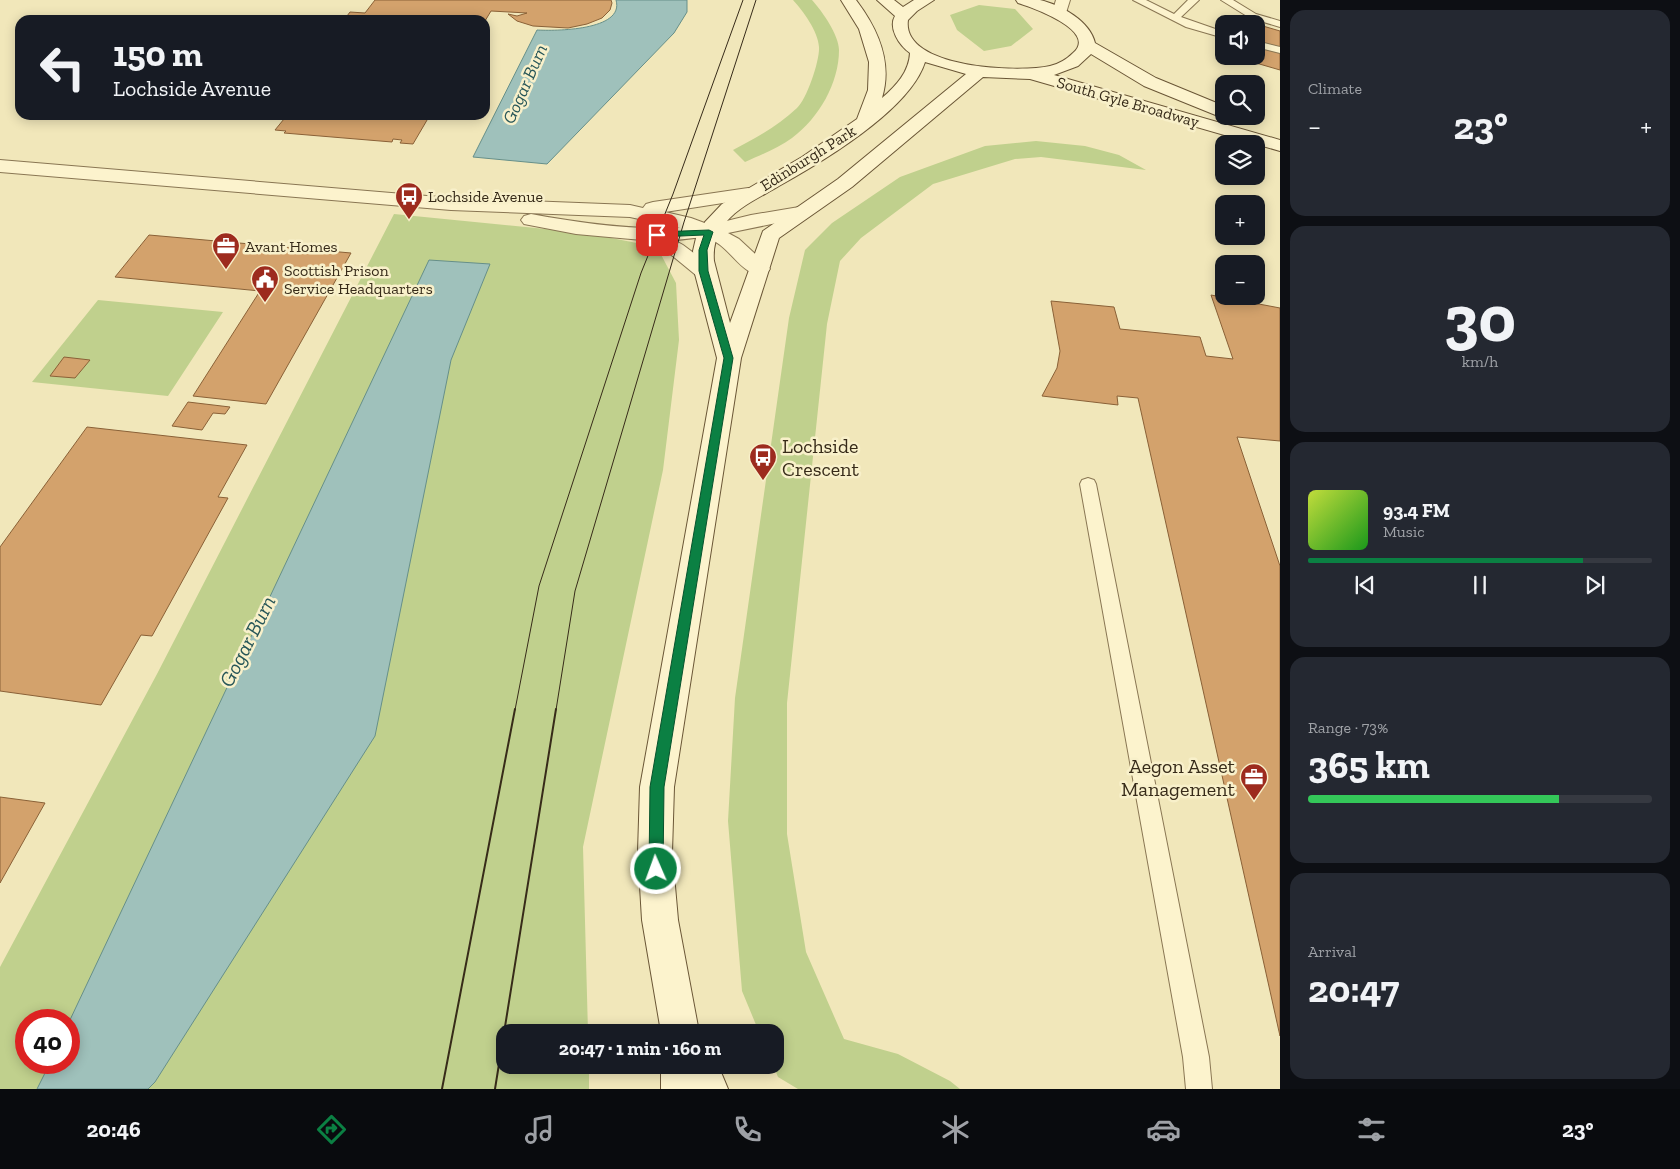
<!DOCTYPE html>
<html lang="en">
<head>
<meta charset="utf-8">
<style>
  body { margin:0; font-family:"Zilla Slab",serif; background:#242831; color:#f1f3f6; height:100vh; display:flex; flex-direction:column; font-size:19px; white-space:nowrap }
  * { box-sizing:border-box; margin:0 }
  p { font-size:16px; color:#9ea1a6 }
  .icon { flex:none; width:28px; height:28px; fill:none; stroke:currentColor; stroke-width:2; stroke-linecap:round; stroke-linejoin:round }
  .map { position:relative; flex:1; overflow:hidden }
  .panel { display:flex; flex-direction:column; gap:10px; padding:10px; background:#0d0f14; width:400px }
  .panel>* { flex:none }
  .top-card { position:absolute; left:15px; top:15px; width:475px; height:105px; border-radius:15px; box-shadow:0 2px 12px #0003; background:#171b24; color:#f1f3f6; overflow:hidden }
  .fabs { position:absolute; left:1215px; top:15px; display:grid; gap:10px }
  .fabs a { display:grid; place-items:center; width:50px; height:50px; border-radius:10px; background:#171b24; box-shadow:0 2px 12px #0003; font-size:25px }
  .speed { position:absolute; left:15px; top:1009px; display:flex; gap:10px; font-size:25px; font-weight:700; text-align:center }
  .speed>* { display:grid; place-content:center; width:65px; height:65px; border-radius:50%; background:#171b24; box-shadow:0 2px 12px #0003; line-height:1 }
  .speed .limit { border:8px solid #d22; background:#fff; color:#111 }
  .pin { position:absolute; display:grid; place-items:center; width:42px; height:42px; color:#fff; margin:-21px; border-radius:10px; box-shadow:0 2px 8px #0006 }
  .me { position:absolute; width:55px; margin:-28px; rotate:358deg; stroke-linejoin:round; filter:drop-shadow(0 0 4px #0008) }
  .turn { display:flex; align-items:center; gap:18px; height:105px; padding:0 15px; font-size:22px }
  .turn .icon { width:65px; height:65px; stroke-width:2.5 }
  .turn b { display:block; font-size:35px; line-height:42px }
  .big { font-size:38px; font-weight:800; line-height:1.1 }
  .panel .tile { flex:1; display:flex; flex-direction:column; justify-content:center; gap:8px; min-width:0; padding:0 18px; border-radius:15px; background:#242831 }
  .panel .dial { align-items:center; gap:0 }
  .dial b { font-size:65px; line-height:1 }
  .song { display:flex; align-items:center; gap:15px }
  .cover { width:60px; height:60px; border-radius:8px; background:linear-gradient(135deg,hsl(70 70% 55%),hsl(120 70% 35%)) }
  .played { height:5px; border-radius:2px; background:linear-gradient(90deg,#0b8043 80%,#363941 80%) }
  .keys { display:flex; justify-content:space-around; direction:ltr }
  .heat { display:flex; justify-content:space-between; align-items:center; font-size:28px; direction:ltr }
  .charge { height:8px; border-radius:4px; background:linear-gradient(90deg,#34c759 73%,#363941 0) }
  .trip { position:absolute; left:496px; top:1024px; width:288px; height:50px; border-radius:15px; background:#171b24; box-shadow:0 2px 12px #0003; font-weight:800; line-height:50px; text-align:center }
  .tab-bar { display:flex; height:80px; justify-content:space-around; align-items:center; background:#090b0e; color:#9ea1a6 }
  .tab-bar .icon { width:35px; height:35px }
  .tab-bar .on { color:#0b8043 }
  .tab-bar b { font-size:22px; color:#f1f3f6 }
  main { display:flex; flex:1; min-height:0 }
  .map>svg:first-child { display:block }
</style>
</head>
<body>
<main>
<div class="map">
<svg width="1280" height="1089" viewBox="0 0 1280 1089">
  <rect width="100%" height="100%" fill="#f1e7ba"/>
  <path fill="#c0d08d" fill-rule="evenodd" d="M793,0H812C822,11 839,35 839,50C839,83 819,118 792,138C779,148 760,155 745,162L733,150C756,138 778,126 797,108C807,99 820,60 819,47C818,31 803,11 793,0Z
    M979,5L1015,9L1033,29L1011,46L984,51L957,30L950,15Z
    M1036,141L1085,146L1119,155L1146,170L1041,157L1015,159L933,184L861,238L840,261L827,324L787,703V834L806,952L844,1039L898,1054L950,1081L960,1089H798L778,1077L773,1065H775V1032H759L742,991L728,821L735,698L789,318L805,250L832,223L900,177L985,146Z
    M394,214L586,233L657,247L676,283L679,340L663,470L583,847L588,1032H505V1065H589V1089H0V967L157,674ZM26,1020H69V1062H26Z
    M98,300L223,312L168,396L32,382Z"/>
  <path fill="#9fc1bb" stroke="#668f89" d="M616,0H687V12L674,33L547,164L473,157L537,30C554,31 625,31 616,0Z
    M429,260L490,264L451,360L375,736L155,1082L148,1089H37L50,1063L69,1062V1022Z"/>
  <path fill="#d3a26c" stroke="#8a6137" d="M375,0H611L612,3L610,10L602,18L587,24L568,28L533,26L517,21L508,14L517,16L527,13L491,11L485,21L344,20L350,12L365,13Z
    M1256,24L1280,31V70L1232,56H1256Z
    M269,115H430L413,144L400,143L402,140L393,139L392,142L284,133L286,131L275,130L284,119L267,118Z
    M149,235L351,253L266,404L193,396L260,291L115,277Z
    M1211,295L1280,308V441L1237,437L1280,566V1036L1138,398L1117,396L1118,405L1042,396L1057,368L1060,351L1051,301L1114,307L1120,329L1200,337L1206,356L1233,359Z
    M64,357L90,360L75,378L50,376Z
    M188,402L230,407L225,414L213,413L202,430L172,426Z
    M87,427L247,445L218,497L228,498L152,636L141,635L101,705L0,691V547Z
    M0,797L45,803L0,883Z"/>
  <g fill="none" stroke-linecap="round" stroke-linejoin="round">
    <g stroke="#897653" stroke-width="2">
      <path id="lane" d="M1133,0H1146L1174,14L1188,0H1199L1181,17L1224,32V38L1186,27Z
        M1221,0H1233L1256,14L1280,21V27L1250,18Z
        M1256,41L1280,47V53L1256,47Z
        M1088,478L1094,480L1096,484L1209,1057L1212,1089H1186L1183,1057L1080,484L1082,480Z"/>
    </g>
    <g stroke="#897653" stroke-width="2">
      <path id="street" d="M1056,0H1070L1065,16L1060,18L1052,13Z
        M0,160L451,198L630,205L643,208L646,204L653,202L748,188L755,190L758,194L755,198L665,212L691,218L710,225L751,215L799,207L806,209L809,213L806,217L728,233L739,239L766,264L770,269L766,274C741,280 730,242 705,238C695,237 683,240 674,240L683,245L711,266L715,271L711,276L704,277L697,276L669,253L642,240L576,234L524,224L521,220L524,216L531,214C580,223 630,230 680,228L630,217L451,210L0,172Z"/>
    </g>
    <g stroke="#6a5636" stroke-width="2">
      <path id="secondary" d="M841,0H856C878,29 893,62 882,98C896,86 909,72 910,53C899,45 888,28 895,16L877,0H894L903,7L914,0H934L917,11L908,20C901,69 1020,73 1050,66C1059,64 1067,59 1073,53C1099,31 1031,7 1018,3L1016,0C1023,0 1032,0 1040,0C1061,5 1090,21 1095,43L1156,78L1224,106V116H1228H1218L1144,86L1091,54L1078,66L1054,75L1280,140V151L1030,79L983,77L852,187L779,238L741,358L674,787L672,852L678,920L699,1032H661L642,920L638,852L640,787L717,358L695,274L693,251L696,238L705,222L722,204L802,157L857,119L868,90L869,62L859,29ZM925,62L966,74L838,179L763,231L730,323L714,261C713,250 715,239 721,229C734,208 759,198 779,186C822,162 910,110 925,62Z
        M661,1065H718L728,1089H661Z"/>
    </g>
    <use href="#lane" fill="#fcf3cd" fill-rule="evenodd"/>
    <use href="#street" fill="#fcf3cd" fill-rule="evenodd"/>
    <use href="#secondary" fill="#fcf3cd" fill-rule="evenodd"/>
    <path stroke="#372b19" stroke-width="1" d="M515,710L539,586L641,273L673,194L743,0
      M556,710L575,591L684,222L756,0"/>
    <path stroke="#372b19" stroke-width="2" d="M442,1089L515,709
      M495,1089L556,709"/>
  </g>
  <path fill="#0b8043" stroke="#07532c" d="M709,230L713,232L707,250L708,271L733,358L664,787L663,869L661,874L656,876L651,874L649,869L650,787L724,358L699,271V250L704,235L657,237L652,235L657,232Z"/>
  <defs>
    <g id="bus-pin" transform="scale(1.4375)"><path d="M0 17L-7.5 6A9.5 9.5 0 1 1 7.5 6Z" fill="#9d2b1e" stroke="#f8f0ca"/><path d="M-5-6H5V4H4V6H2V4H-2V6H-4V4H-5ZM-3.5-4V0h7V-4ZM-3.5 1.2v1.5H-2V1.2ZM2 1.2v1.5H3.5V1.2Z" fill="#fff"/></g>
    <g id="office-pin" transform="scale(1.4375)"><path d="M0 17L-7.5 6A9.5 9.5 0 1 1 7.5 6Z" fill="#9d2b1e" stroke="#f8f0ca"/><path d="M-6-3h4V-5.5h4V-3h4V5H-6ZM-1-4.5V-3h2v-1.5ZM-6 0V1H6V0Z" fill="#fff"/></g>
    <g id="civic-pin" transform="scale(1.4375)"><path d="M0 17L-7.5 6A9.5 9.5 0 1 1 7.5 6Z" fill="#9d2b1e" stroke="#f8f0ca"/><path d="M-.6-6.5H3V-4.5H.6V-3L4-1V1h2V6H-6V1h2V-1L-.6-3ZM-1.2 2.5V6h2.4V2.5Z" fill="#fff"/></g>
  </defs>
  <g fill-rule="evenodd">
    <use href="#bus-pin" x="409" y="196"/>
    <use href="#office-pin" x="226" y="246"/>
    <use href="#civic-pin" x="265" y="279"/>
    <use href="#bus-pin" x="763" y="457"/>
    <use href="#office-pin" x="1254" y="777"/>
  </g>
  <g text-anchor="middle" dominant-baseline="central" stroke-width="5" stroke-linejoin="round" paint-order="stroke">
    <g font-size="16" fill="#372b19" stroke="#f8f0ca">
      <text transform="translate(1128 102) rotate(16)">South Gyle Broadway</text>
      <text transform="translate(808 158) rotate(-32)">Edinburgh Park</text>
    </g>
    <g font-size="16" fill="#372b19" stroke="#f8f0ca" text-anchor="start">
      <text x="428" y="196">Lochside Avenue</text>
      <text x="245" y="246">Avant Homes</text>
      <text x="284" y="270">Scottish Prison<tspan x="284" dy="18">Service Headquarters</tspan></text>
    </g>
    <g font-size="18" font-style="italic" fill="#275658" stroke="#f8f0ca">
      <text transform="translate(525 84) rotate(-66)">Gogar Burn</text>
    </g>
    <g font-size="20" fill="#372b19" stroke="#f8f0ca" text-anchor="start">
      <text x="782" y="446">Lochside<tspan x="782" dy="23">Crescent</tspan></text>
      <text x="1235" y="766" text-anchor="end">Aegon Asset<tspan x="1235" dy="23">Management</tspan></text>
    </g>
    <g font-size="21" font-style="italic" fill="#275658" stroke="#f8f0ca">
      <text transform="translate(247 641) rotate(-63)">Gogar Burn</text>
    </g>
  </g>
</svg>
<div class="fabs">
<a><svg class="icon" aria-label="sound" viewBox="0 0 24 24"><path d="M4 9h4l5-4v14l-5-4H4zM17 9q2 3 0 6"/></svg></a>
<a><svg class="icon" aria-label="search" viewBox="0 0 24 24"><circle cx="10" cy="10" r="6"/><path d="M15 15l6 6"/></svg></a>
<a><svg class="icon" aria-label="layers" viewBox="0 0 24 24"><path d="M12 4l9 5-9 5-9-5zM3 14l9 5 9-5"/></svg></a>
<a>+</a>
<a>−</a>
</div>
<div class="speed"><div class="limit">40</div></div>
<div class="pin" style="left:657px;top:235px;background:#d93025"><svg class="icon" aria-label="arrive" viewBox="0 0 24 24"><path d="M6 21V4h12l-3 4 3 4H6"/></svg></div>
<svg class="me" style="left:656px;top:869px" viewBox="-20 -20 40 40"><circle r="17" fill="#0b8043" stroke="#fff" stroke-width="3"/><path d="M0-11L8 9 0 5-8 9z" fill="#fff"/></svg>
<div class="trip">20:47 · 1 min · 160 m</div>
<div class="top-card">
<div class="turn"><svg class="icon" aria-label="left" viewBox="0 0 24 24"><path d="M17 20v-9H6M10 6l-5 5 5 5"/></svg><div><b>150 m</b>Lochside Avenue</div></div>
</div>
</div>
<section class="panel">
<div class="tile"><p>Climate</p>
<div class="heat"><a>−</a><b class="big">23°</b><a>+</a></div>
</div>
<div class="tile dial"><b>30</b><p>km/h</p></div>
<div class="tile">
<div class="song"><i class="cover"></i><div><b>93.4 FM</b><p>Music</p></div></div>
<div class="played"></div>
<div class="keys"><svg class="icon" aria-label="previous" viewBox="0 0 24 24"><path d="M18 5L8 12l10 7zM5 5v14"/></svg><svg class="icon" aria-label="pause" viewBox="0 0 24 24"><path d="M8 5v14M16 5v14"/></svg><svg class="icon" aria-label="next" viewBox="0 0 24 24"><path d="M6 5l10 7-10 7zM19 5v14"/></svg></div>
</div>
<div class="tile"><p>Range · 73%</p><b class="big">365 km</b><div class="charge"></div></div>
<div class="tile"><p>Arrival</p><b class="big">20:47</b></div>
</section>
</main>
<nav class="tab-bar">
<b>20:46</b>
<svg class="icon on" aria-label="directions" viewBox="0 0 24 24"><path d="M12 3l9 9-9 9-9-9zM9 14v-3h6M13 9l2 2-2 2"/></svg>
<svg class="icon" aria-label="music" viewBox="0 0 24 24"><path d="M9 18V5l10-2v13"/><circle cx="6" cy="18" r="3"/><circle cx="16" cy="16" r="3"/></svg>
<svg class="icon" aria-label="phone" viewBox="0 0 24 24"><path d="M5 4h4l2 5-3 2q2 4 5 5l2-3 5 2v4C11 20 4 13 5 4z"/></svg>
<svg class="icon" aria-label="climate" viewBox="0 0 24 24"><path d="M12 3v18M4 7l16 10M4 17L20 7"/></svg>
<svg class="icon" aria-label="car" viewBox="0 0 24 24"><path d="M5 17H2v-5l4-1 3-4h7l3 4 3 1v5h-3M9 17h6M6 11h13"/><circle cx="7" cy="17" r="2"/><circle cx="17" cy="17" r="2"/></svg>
<svg class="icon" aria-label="filters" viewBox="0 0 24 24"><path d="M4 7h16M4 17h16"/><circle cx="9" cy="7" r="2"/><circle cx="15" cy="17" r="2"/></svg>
<b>23°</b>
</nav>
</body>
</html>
